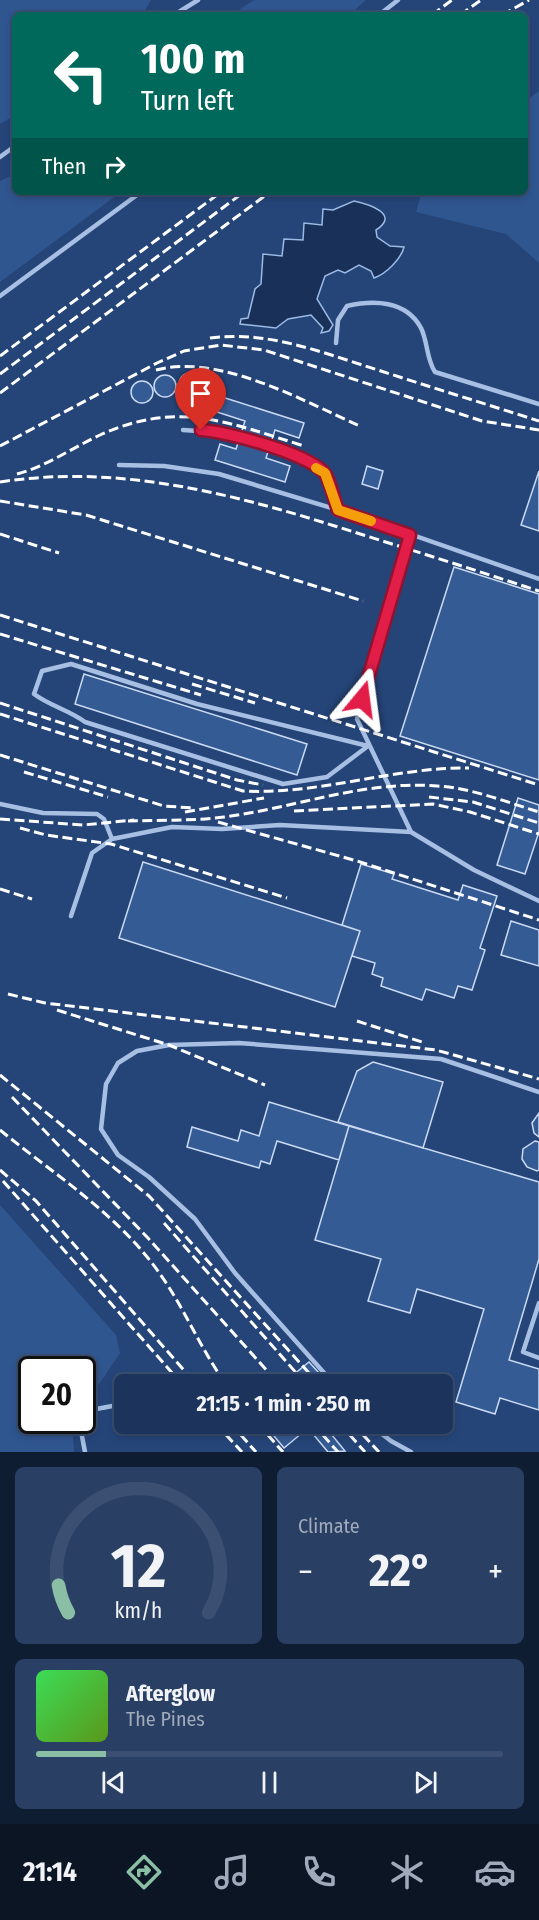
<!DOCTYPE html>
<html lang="en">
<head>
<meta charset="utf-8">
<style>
  body { margin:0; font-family:"Fira Sans Condensed",sans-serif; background:#293f64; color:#f1f3f6; height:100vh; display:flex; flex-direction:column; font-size:22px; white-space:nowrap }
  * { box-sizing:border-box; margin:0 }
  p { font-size:20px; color:#a0aabb }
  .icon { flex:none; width:33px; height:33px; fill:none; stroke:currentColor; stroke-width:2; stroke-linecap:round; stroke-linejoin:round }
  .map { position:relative; height:1452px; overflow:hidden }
  .details { display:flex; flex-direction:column; gap:15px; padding:15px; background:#0f1d32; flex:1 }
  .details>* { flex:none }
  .banner { position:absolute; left:12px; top:12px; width:516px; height:183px; border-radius:9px; box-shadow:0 3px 9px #0003,0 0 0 2px #3a4f71; background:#00695c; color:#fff; overflow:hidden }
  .speed { position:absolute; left:18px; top:1356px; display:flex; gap:12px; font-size:30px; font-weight:700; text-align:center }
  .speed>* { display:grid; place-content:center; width:78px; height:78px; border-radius:50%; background:#1c345b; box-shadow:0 3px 9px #0003,0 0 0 2px #3a4f71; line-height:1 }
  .speed .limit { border:3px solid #111; border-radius:9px; background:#fff; color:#111 }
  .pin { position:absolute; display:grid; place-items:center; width:51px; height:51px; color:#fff; margin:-62px -26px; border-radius:50% 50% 50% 0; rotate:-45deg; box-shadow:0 0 6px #0007 }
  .pin .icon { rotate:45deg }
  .me { position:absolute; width:66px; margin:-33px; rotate:16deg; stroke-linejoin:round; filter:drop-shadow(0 0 4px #0008) }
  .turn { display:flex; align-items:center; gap:21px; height:126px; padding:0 30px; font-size:27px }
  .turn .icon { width:78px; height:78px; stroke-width:2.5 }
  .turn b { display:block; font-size:42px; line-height:51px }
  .then { display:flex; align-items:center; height:57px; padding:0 30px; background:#0003; gap:12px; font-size:22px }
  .big { font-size:45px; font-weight:700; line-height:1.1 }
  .details .widget { flex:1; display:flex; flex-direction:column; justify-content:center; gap:9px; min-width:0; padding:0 21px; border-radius:9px; background:#293f64 }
  .details .dial { align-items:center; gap:0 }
  .dial svg { height:156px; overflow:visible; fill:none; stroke:#3a4f71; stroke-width:7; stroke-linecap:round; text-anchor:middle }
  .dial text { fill:#f1f3f6; stroke:none }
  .song { display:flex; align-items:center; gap:18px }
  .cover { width:72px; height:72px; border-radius:9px; background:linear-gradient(135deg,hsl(130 70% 55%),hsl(90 70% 35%)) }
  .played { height:6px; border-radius:3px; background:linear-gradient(90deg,#8abfa5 15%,#3a4f71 15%) }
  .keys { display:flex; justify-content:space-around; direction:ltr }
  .heat { display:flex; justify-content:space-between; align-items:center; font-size:33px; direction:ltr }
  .details .tiles { flex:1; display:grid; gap:15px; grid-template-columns:1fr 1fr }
  .widget:last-child { grid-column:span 2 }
  .trip { position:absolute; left:114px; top:1374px; width:339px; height:60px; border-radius:9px; background:#1c345b; box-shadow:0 3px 9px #0003,0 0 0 2px #3a4f71; font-weight:700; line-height:60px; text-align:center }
  .tabs { display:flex; height:96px; justify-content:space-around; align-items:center; background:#0b1524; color:#a0aabb }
  .tabs .icon { width:42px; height:42px }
  .tabs .selected { color:#8abfa5 }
  .tabs b { font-size:27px; color:#f1f3f6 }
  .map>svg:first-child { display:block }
</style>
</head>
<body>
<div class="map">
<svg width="539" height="1452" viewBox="0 0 539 1452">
  <rect width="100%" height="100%" fill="#254579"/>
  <path fill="#305690" d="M0,0H151L142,15H15V115L0,124Z
    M254,0H366L349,15H231Z
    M539,91V263L506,234L416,212L422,192H525V101Z
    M15,174V192H121L0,282V181Z
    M0,1205L116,1335L120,1353L95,1390L83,1416L82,1370H32V1420L80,1421L73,1436L74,1452H0Z"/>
  <path fill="#193159" stroke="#9bbae4" stroke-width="1.5" d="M354,201C368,204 401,214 376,230L377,237L390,246L404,247C401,259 386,274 374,278L371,271L359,265L345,273L338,270L325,276L317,299L333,325L329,331L321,333L323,328L311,315L288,319L276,328L240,324L241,319L248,318L255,289L261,284L263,254L282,256L284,239L303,240L304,223L322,225L323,209L333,210Z"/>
  <path fill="#355b95" stroke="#cadaf3" stroke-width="1.5" d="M179 384a11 11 0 1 1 22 0a11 11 0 1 1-22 0Z
    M154 386a11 11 0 1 1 22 0a11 11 0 1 1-22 0Z
    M131 392a11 11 0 1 1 22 0a11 11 0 1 1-22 0Z
    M222,397L304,423L299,438L275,430L266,458L290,466L285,482L215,460L220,444L236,449L245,421L217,412Z
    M367,466L383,471L378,489L362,484Z
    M539,471V531L521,525Z
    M454,567L539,594V780L400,736Z
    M84,674L307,744L297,775L75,704Z
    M518,798L539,805V832L525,874L497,865Z
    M143,862L360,931L335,1007L119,938Z
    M361,864L394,874L392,879L458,900L463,885L497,896L480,948L485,950L472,990L458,986L454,998L426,989L422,1000L381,986L383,978L372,974L375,963L352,956L360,931L342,925Z
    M511,921L539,930V966L501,955Z
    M373,1062L443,1082L423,1148L338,1122L357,1071Z
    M269,1102L349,1126L339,1160L277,1141L270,1164L261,1161L259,1168L187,1147L192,1127L238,1141L241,1130L259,1136Z
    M539,1113V1137L534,1133L532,1123Z
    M349,1126L539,1182V1259L509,1360L539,1369V1410L500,1398L495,1414L456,1402L484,1309L417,1289L410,1313L368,1301L381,1259L315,1240Z
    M535,1141L539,1142V1170L537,1171L527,1167L522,1159L523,1149Z
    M309,1362L329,1384H282Z
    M264,1424H334L327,1429L345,1451L328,1452L308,1428L284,1448Z"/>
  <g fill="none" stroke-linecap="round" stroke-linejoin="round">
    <path stroke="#a7bfe3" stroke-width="4.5" d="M174,15L198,0
      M379,15L398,0
      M0,157L15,146
      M0,296L141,192
      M336,343L338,320L347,306C373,300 406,300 421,328C428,342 426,358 435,372L539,404
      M183,430C236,432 279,447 325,473L338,510
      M119,465L164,466L219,474L358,516L539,579
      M410,535L357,719L411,832L474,870L539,901
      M71,664L197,704L368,746L327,777L283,784L85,722C69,710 50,706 34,694L42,671Z
      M0,804L43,813L97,814L104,819L112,839
      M71,916L92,853L112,839L172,827L222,829L280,825L411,832
      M539,1303L523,1352L539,1358
      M334,1384L235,1273L195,1219L149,1177L118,1155L101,1129L106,1084L118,1063L137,1051L169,1045L239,1043L441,1059L539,1092
      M369,1424L391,1441L411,1452
      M85,1452L81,1431L91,1410L123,1404"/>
    <path stroke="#fff" stroke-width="3" stroke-dasharray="10 4.5" stroke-linecap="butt" d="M432,15L452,0
      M460,15L481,0
      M502,15L529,0
      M210,338C269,330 326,354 381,371C433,388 486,404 539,421
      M0,356L221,192
      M156,370C219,353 303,401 360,426
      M0,374L244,192
      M0,393L270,192
      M0,446L157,363L184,351L221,345L264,350L482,421L539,430
      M17,474C47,466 72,448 100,435C178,400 227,422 304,446
      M0,482C123,463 241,496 357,533C418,552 478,571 539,591
      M0,501L86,515L363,601
      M0,534L59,553
      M0,615L539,785
      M0,634L201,695
      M192,684L255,703
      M0,703L237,780L263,785
      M0,714L243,791C320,795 393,767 469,768
      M0,755L164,806L193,808
      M24,772L108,797
      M429,797L473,802L539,823
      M294,811L433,804L470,812L539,834
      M185,812L264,798
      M0,819L83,825L134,820
      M128,821C159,820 192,821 224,817C295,808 364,780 437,786C472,788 506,802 539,812
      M218,822L357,861L539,920
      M20,828L46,835L111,844L287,898
      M0,889L32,899
      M8,994L45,1003L436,1050L539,1079
      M57,1010L169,1045L265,1085
      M357,1021L422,1042
      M0,1075L149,1196L319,1384
      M12,1097L148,1238L279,1384
      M0,1130C55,1175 119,1215 160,1274C185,1309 201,1350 226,1384
      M0,1170L36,1201L196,1384
      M3,1181L182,1384
      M164,1223L306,1384
      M216,1424L242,1452
      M231,1424L256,1452
      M258,1424L283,1452
      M313,1424L338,1452
      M340,1424L365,1452
      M353,1424L379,1452"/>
  </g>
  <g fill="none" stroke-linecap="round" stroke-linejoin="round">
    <g stroke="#92132f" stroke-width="15">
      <path id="route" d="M201,430C225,431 314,455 326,475C331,485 334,499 338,510L410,535L362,699"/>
    </g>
    <use href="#route" stroke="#e11d48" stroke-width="10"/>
    <path stroke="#f59e0b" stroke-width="10" d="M316,468L325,473L338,510L371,521"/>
  </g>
</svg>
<div class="speed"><div class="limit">20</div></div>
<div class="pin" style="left:201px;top:430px;background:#d93025"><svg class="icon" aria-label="arrive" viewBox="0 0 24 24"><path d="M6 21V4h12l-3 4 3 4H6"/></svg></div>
<svg class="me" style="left:362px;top:699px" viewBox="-20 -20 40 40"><path d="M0-17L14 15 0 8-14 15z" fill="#e11d48" stroke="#fff" stroke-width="4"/></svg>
<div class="trip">21:15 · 1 min · 250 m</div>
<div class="banner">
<div class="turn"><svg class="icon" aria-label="left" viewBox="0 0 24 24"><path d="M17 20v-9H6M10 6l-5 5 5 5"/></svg><div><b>100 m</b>Turn left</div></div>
<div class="then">Then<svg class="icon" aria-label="right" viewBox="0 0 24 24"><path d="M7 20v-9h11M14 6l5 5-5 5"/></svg></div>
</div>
</div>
<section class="details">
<div class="tiles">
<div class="widget dial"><svg viewBox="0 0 100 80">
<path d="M14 69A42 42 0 1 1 86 69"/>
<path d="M14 69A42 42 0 0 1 9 55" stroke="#8abfa5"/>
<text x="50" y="56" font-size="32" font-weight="700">12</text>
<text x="50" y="72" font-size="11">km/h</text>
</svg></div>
<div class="widget"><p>Climate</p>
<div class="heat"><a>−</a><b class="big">22°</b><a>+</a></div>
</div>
<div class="widget">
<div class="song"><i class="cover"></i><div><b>Afterglow</b><p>The Pines</p></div></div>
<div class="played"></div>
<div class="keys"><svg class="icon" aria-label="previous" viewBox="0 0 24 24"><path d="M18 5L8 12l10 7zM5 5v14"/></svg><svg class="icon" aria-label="pause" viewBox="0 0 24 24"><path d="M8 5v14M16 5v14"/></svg><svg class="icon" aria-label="next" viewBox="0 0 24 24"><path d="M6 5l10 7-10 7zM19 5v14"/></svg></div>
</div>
</div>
</section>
<nav class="tabs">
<b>21:14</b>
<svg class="icon selected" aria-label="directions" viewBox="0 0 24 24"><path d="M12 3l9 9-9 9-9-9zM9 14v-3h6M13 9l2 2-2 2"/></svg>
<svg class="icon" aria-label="music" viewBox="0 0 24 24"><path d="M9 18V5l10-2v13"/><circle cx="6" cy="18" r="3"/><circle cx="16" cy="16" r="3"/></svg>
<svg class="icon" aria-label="phone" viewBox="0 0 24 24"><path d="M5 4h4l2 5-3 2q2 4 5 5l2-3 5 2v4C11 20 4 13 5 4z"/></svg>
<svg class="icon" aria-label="climate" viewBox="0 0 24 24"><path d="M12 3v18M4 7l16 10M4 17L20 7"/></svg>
<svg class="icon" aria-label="car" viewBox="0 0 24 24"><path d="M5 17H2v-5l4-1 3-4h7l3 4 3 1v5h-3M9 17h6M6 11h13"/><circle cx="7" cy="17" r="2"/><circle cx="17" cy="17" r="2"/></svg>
</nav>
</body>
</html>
